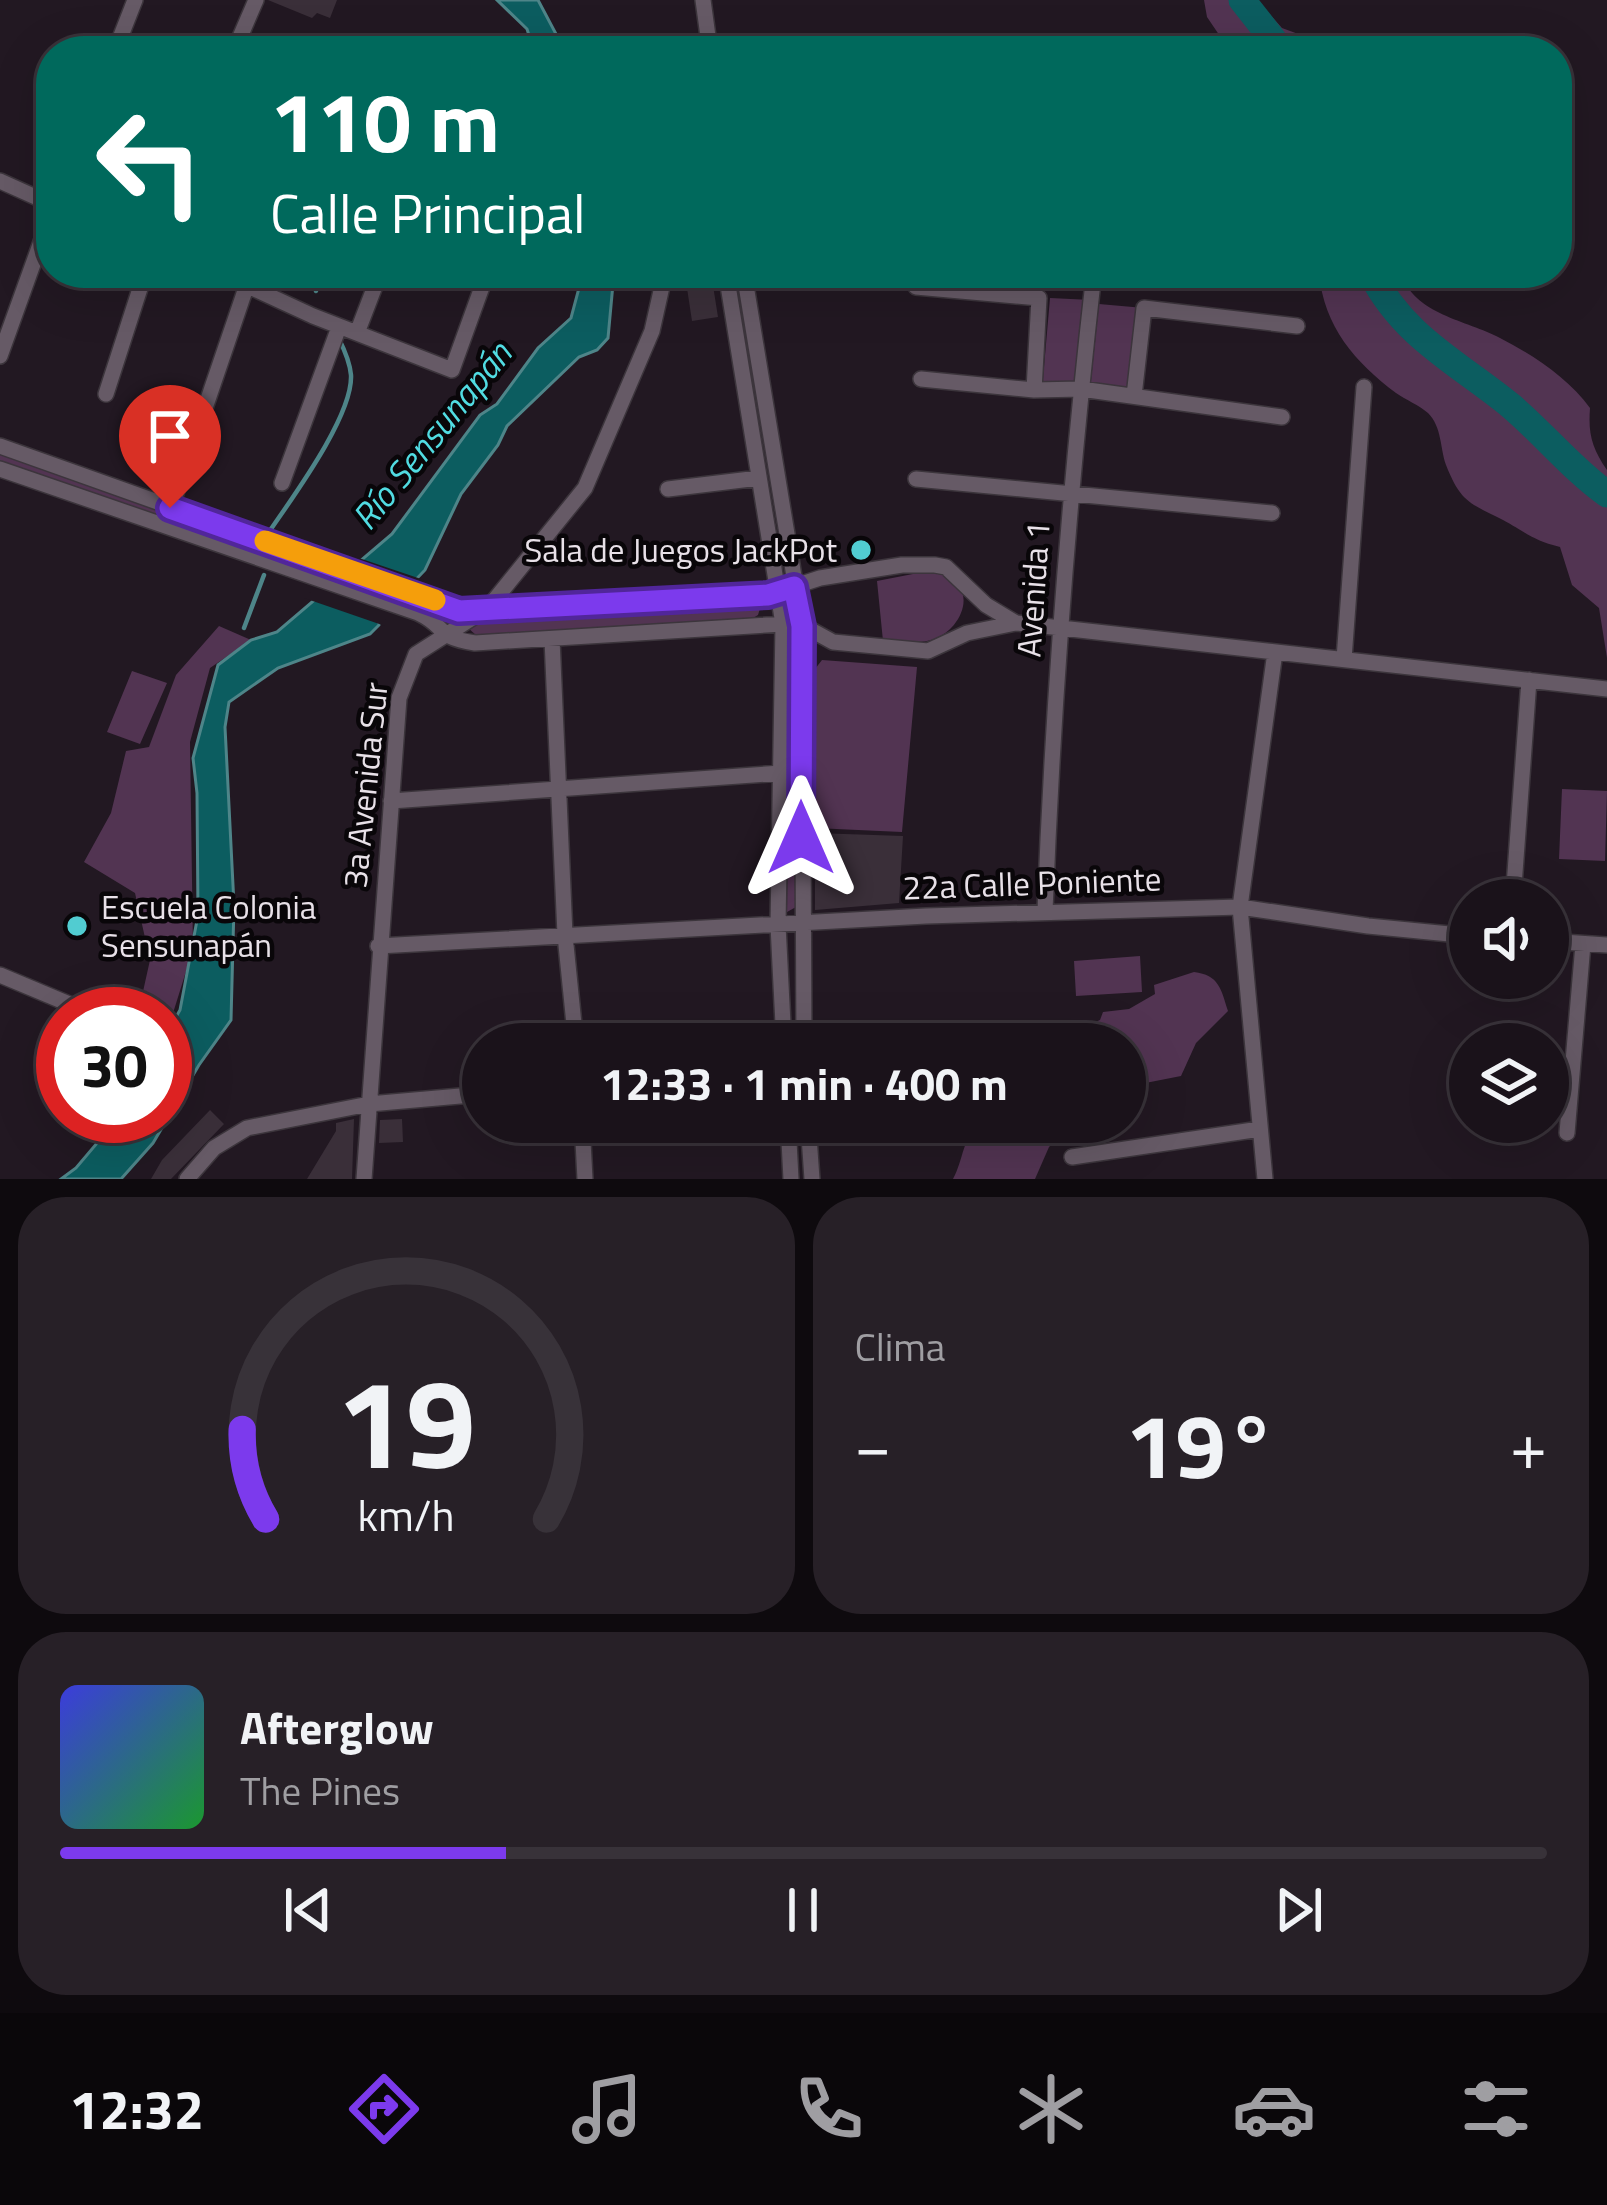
<!DOCTYPE html>
<html lang="es">
<head>
<meta charset="utf-8">
<style>
  body { margin:0; font-family:"Titillium Web",sans-serif; background:#272027; color:#f1f3f6; height:100vh; display:flex; flex-direction:column; font-size:45px; white-space:nowrap }
  * { box-sizing:border-box; margin:0 }
  p { font-size:39px; color:#9f9ea2 }
  .icon { flex:none; width:66px; height:66px; fill:none; stroke:currentColor; stroke-width:2; stroke-linecap:round; stroke-linejoin:round }
  .map { position:relative; height:1179px; overflow:hidden }
  .sheet { display:flex; flex-direction:column; gap:18px; padding:18px; background:#0e0a0e; flex:1 }
  .sheet>* { flex:none }
  .guide { position:absolute; left:36px; top:36px; width:1536px; height:252px; border-radius:48px; box-shadow:0 12px 48px #0002,0 0 0 3px #383239; background:#00695c; color:#fff; overflow:hidden }
  .controls { position:absolute; left:1449px; top:879px; display:grid; gap:24px }
  .controls a { display:grid; place-items:center; width:120px; height:120px; border-radius:50%; background:#1a121a; box-shadow:0 12px 48px #0002,0 0 0 3px #383239; font-size:60px }
  .speed { position:absolute; left:36px; top:987px; display:flex; gap:24px; font-size:60px; font-weight:700; text-align:center }
  .speed>* { display:grid; place-content:center; width:156px; height:156px; border-radius:50%; background:#1a121a; box-shadow:0 12px 48px #0002,0 0 0 3px #383239; line-height:1 }
  .speed .limit { border:18px solid #d22; background:#fff; color:#111 }
  .pin { position:absolute; display:grid; place-items:center; width:102px; height:102px; color:#fff; margin:-123px -51px; border-radius:50% 50% 50% 0; rotate:-45deg; box-shadow:0 0 12px #0007 }
  .pin .icon { rotate:45deg }
  .me { position:absolute; width:132px; margin:-66px; rotate:0deg; stroke-linejoin:round; filter:drop-shadow(0 0 9px #0008) }
  .turn { display:flex; align-items:center; gap:42px; height:252px; padding:0 36px; font-size:54px }
  .turn .icon { width:156px; height:156px; stroke-width:2.5 }
  .turn b { display:block; font-size:84px; line-height:102px }
  .big { font-size:90px; font-weight:700; line-height:1.1 }
  .sheet .widget { flex:1; display:flex; flex-direction:column; justify-content:center; gap:18px; min-width:0; padding:0 42px; border-radius:48px; background:#272027 }
  .sheet .dial { align-items:center; gap:0 }
  .dial svg { height:312px; overflow:visible; fill:none; stroke:#383239; stroke-width:7; stroke-linecap:round; text-anchor:middle }
  .dial text { fill:#f1f3f6; stroke:none }
  .song { display:flex; align-items:center; gap:36px }
  .cover { width:144px; height:144px; border-radius:18px; background:linear-gradient(135deg,hsl(240 70% 55%),hsl(130 70% 35%)) }
  .played { height:12px; border-radius:6px; background:linear-gradient(90deg,#7c3aed 30%,#383239 30%) }
  .keys { display:flex; justify-content:space-around; direction:ltr }
  .heat { display:flex; justify-content:space-between; align-items:center; font-size:66px; direction:ltr }
  .sheet .tiles { flex:1; display:grid; gap:18px; grid-template-columns:1fr 1fr }
  .widget:last-child { grid-column:span 2 }
  .trip { position:absolute; left:462px; top:1023px; width:684px; height:120px; border-radius:60px; background:#1a121a; box-shadow:0 12px 48px #0002,0 0 0 3px #383239; font-weight:700; line-height:120px; text-align:center }
  .menu { display:flex; height:192px; justify-content:space-around; align-items:center; background:#0a070a; color:#9f9ea2 }
  .menu .icon { width:84px; height:84px }
  .menu .current { color:#7c3aed }
  .menu b { font-size:54px; color:#f1f3f6 }
  .map>svg:first-child { display:block }
</style>
</head>
<body>
<div class="map">
<svg width="1607" height="1179" viewBox="0 0 1607 1179">
  <rect width="100%" height="100%" fill="#221822"/>
  <path fill="#523452" d="M1204,0H1257L1282,28L1320,42L1328,51H1230L1207,17Z
    M1319,273H1401C1414,315 1467,320 1500,338C1533,355 1568,378 1590,408C1588,434 1592,448 1607,470V658L1599,608L1572,585L1560,547C1532,540 1527,533 1503,520C1470,503 1461,503 1446,465C1440,448 1442,427 1428,413C1419,405 1406,400 1396,393C1355,362 1324,327 1319,273Z
    M1050,298L1091,300L1081,389L1042,390Z
    M1099,304L1144,308L1134,396L1090,390Z
    M0,454L157,510L161,515L156,517L0,461Z
    M918,573C926,573 939,573 946,576C980,591 959,633 931,640C916,644 899,642 883,641L877,581Z
    M751,600L761,605L758,615L753,618L477,636L467,627L475,621Z
    M219,626L251,640L210,668L190,742L193,949L169,1026H165V1014H138L150,960L135,893L84,862L111,813L126,751L149,747L176,675Z
    M790,649L798,651L796,907L787,912Z
    M822,660L917,667L902,832L814,828L815,669Z
    M132,671L167,683L140,744L107,732Z
    M1562,789L1607,791L1605,861L1559,859Z
    M1140,956L1142,992L1076,996L1074,961Z
    M1194,972C1219,975 1221,989 1228,1011L1196,1043L1181,1076L1125,1087V1044H1046L1100,1020L1103,1012L1129,1009L1155,994L1154,985Z
    M981,1122H1074L1049,1147L1035,1179H953C964,1159 962,1137 981,1122Z"/>
  <path fill="#0c5d60" stroke="#4e8589" stroke-width="3" d="M497,0H538L565,51H534L527,29Z
    M583,273H614L608,338L597,350L579,357L507,426L498,445L461,494L425,570L379,618V625L370,634L278,668L229,702L225,727L234,905L231,1020L199,1065L153,1143L121,1179H61L76,1168L120,1116H165V1036L180,1010L198,915L197,793L193,758L218,665L251,640L277,632L392,534L480,415L497,404L538,348L571,318Z"/>
  <path fill="#221822" d="M353,556L424,580L385,620V626L304,598Z"/>
  <g fill="none" stroke-linecap="round" stroke-linejoin="round">
    <path stroke="#4e8589" stroke-width="4.5" d="M129,49L133,51
      M316,291L321,273
      M269,532C292,498 353,416 351,375C350,364 344,349 339,339
      M244,628L264,575"/>
    <path stroke="#0c5d60" stroke-width="27" d="M1242,0L1282,51
      M1371,273C1403,337 1460,364 1511,406C1544,434 1572,469 1607,494"/>
  </g>
  <path fill="#3a2f39" d="M268,0H337L330,18L317,13L312,18Z
    M711,273L718,317L692,321L685,275Z
    M815,833L903,836L899,903L815,910Z
    M210,1110L224,1124L171,1179H151L162,1160Z
    M354,1119L352,1179H307L336,1131V1123Z
    M402,1119L403,1142L379,1143L380,1120Z"/>
  <g fill="none" stroke-linecap="round" stroke-linejoin="round">
    <g stroke="#3c353c" stroke-width="18">
      <path id="minor" d="M703,0L710,51
        M115,51L135,0
        M234,51L256,0
        M0,181L51,204
        M220,273L313,316L452,370L487,273
        M726,273L783,624L778,925L784,1044
        M744,273L802,625L804,1044
        M916,287L1039,298L1034,390
        M357,333L380,273
        M0,356L51,214
        M921,379L1034,390L1081,389L1282,417
        M106,394L145,273
        M1134,396L1144,308L1297,326
        M0,446L436,601L447,609L768,595L820,578L902,565H935L946,567L986,605L1016,623
        M0,469L418,613C448,627 434,637 475,643L783,624L802,625L833,642L928,651L967,633L1016,623L1607,689
        M916,479L1272,513
        M282,483L339,327
        M668,489L759,478
        M169,514L251,273
        M552,639L565,935L576,1044
        M1344,659L1364,387
        M391,801L781,773
        M1513,900L1529,680
        M1045,911C1053,697 1070,485 1094,273
        M1548,941L1607,945
        M378,946L926,916L1240,907L1368,926L1470,936
        M0,975L93,1014
        M582,1122L585,1179
        M788,1122L791,1179
        M808,1122L812,1179
        M1567,1133L1583,944
        M1072,1157L1260,1129
        M187,1179L214,1148L247,1128L369,1104L483,1094
        M364,1179L399,698L416,654L488,608L585,488L652,331L665,273
        M1265,1179L1240,907L1275,652"/>
    </g>
    <use href="#minor" stroke="#665a66" stroke-width="15"/>
  </g>
  <g fill="none" stroke-linecap="round" stroke-linejoin="round">
    <g stroke="#51269a" stroke-width="30">
      <path id="route" d="M170,508L459,611L768,595L794,587L802,626L801,838"/>
    </g>
    <use href="#route" stroke="#7c3aed" stroke-width="21"/>
    <path stroke="#f59e0b" stroke-width="21" d="M265,541L435,600"/>
  </g>
  <g fill="#51ccd1" stroke="#090609" stroke-width="4.5">
    <circle cx="861" cy="550" r="12"/>
    <circle cx="77" cy="926" r="12"/>
  </g>
  <g text-anchor="middle" dominant-baseline="central" stroke-width="9" stroke-linejoin="round" paint-order="stroke">
    <g font-size="33" fill="#e8e1e8" stroke="#090609" text-anchor="end">
      <text x="837" y="550">Sala de Juegos JackPot</text>
      <text x="101" y="907" text-anchor="start">Escuela Colonia<tspan x="101" dy="38">Sensunapán</tspan></text>
    </g>
    <g font-size="33" fill="#e8e1e8" stroke="#090609">
      <text transform="translate(1033 589) rotate(-86)">Avenida 1</text>
      <text transform="translate(365 785) rotate(-84)">3a Avenida Sur</text>
      <text transform="translate(1032 883) rotate(-2)">22a Calle Poniente</text>
    </g>
    <g font-size="36" font-style="italic" fill="#51dce2" stroke="#090609">
      <text transform="translate(431 435) rotate(-51)">Río Sensunapán</text>
    </g>
  </g>
</svg>
<div class="controls">
<a><svg class="icon" aria-label="sound" viewBox="0 0 24 24"><path d="M4 9h4l5-4v14l-5-4H4zM17 9q2 3 0 6"/></svg></a>
<a><svg class="icon" aria-label="layers" viewBox="0 0 24 24"><path d="M12 4l9 5-9 5-9-5zM3 14l9 5 9-5"/></svg></a>
</div>
<div class="speed"><div class="limit">30</div></div>
<div class="pin" style="left:170px;top:508px;background:#d93025"><svg class="icon" aria-label="arrive" viewBox="0 0 24 24"><path d="M6 21V4h12l-3 4 3 4H6"/></svg></div>
<svg class="me" style="left:801px;top:838px" viewBox="-20 -20 40 40"><path d="M0-17L14 15 0 8-14 15z" fill="#7c3aed" stroke="#fff" stroke-width="4"/></svg>
<div class="trip">12:33 · 1 min · 400 m</div>
<div class="guide">
<div class="turn"><svg class="icon" aria-label="left" viewBox="0 0 24 24"><path d="M17 20v-9H6M10 6l-5 5 5 5"/></svg><div><b>110 m</b>Calle Principal</div></div>
</div>
</div>
<section class="sheet">
<div class="tiles">
<div class="widget dial"><svg viewBox="0 0 100 80">
<path d="M14 69A42 42 0 1 1 86 69"/>
<path d="M14 69A42 42 0 0 1 8 46" stroke="#7c3aed"/>
<text x="50" y="56" font-size="32" font-weight="700">19</text>
<text x="50" y="72" font-size="11">km/h</text>
</svg></div>
<div class="widget"><p>Clima</p>
<div class="heat"><a>−</a><b class="big">19°</b><a>+</a></div>
</div>
<div class="widget">
<div class="song"><i class="cover"></i><div><b>Afterglow</b><p>The Pines</p></div></div>
<div class="played"></div>
<div class="keys"><svg class="icon" aria-label="previous" viewBox="0 0 24 24"><path d="M18 5L8 12l10 7zM5 5v14"/></svg><svg class="icon" aria-label="pause" viewBox="0 0 24 24"><path d="M8 5v14M16 5v14"/></svg><svg class="icon" aria-label="next" viewBox="0 0 24 24"><path d="M6 5l10 7-10 7zM19 5v14"/></svg></div>
</div>
</div>
</section>
<nav class="menu">
<b>12:32</b>
<svg class="icon current" aria-label="directions" viewBox="0 0 24 24"><path d="M12 3l9 9-9 9-9-9zM9 14v-3h6M13 9l2 2-2 2"/></svg>
<svg class="icon" aria-label="music" viewBox="0 0 24 24"><path d="M9 18V5l10-2v13"/><circle cx="6" cy="18" r="3"/><circle cx="16" cy="16" r="3"/></svg>
<svg class="icon" aria-label="phone" viewBox="0 0 24 24"><path d="M5 4h4l2 5-3 2q2 4 5 5l2-3 5 2v4C11 20 4 13 5 4z"/></svg>
<svg class="icon" aria-label="climate" viewBox="0 0 24 24"><path d="M12 3v18M4 7l16 10M4 17L20 7"/></svg>
<svg class="icon" aria-label="car" viewBox="0 0 24 24"><path d="M5 17H2v-5l4-1 3-4h7l3 4 3 1v5h-3M9 17h6M6 11h13"/><circle cx="7" cy="17" r="2"/><circle cx="17" cy="17" r="2"/></svg>
<svg class="icon" aria-label="filters" viewBox="0 0 24 24"><path d="M4 7h16M4 17h16"/><circle cx="9" cy="7" r="2"/><circle cx="15" cy="17" r="2"/></svg>
</nav>
</body>
</html>
